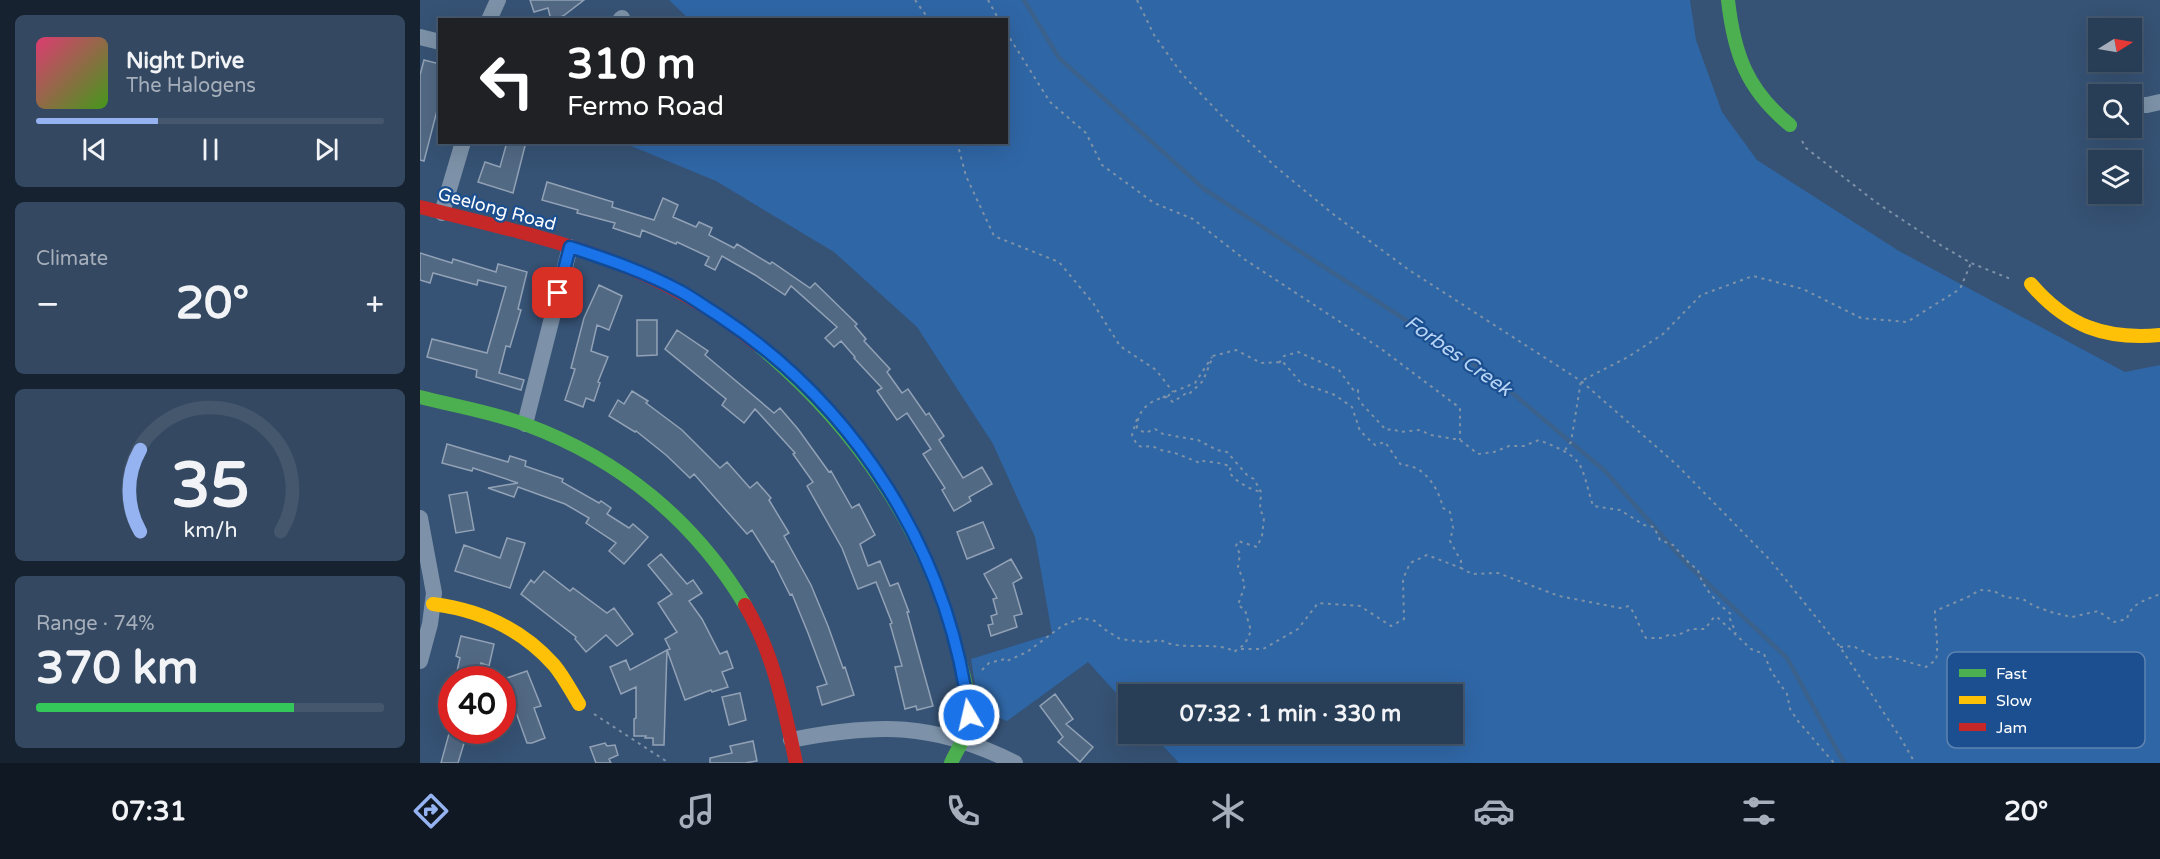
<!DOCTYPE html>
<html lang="en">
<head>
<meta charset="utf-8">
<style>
  body { margin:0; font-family:"Varela Round",sans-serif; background:#344961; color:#f1f3f6; height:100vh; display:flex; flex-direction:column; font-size:22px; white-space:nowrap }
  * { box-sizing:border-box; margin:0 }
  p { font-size:20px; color:#a5aeba }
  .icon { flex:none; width:33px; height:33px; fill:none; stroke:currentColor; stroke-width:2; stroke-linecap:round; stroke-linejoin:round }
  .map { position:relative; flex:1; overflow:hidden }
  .panel { display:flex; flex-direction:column; gap:15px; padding:15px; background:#162230; width:420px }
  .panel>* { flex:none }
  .banner { position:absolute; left:18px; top:18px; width:570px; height:126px; border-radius:0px; box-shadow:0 6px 24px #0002,0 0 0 2px #44576d; background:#202124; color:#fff; overflow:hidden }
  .needle { width:39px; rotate:79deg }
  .buttons { position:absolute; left:1668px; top:18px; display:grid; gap:12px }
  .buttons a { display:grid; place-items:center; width:54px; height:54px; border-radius:0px; background:#283e57; box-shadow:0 6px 24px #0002,0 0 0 2px #44576d; font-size:30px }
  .speed { position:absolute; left:18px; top:666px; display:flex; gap:12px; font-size:30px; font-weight:700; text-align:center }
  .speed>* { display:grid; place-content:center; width:78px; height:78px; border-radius:50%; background:#283e57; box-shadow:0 6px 24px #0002,0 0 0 2px #44576d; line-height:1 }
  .speed .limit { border:9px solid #d22; background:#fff; color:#111 }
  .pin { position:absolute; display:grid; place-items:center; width:51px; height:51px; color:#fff; margin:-26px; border-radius:12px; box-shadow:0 3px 9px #0006 }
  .me { position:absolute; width:66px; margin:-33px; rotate:351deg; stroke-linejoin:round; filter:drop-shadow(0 0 4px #0008) }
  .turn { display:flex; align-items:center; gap:21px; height:126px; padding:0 30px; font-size:27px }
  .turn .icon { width:78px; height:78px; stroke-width:2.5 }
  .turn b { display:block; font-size:42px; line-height:51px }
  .big { font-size:45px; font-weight:700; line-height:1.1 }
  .panel .widget { flex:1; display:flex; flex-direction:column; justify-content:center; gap:9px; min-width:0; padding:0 21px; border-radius:9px; background:#344961 }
  .panel .dial { align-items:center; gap:0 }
  .dial svg { height:156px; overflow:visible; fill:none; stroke:#44576d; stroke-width:7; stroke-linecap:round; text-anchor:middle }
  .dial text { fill:#f1f3f6; stroke:none }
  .song { display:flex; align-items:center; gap:18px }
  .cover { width:72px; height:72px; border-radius:9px; background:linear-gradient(135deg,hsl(340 70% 55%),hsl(100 70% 35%)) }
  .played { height:6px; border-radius:3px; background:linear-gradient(90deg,#95b2f1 35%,#44576d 35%) }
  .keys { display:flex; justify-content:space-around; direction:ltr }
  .heat { display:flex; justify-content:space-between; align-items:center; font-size:33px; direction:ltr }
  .charge { height:9px; border-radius:4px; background:linear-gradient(90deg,#34c759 74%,#44576d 0) }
  .trip { position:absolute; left:698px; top:684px; width:345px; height:60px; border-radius:0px; background:#283e57; box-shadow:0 6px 24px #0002,0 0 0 2px #44576d; font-weight:700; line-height:60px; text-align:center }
  .menu { display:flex; height:96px; justify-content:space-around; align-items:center; background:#101923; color:#a5aeba }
  .menu .icon { width:42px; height:42px }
  .menu .active { color:#95b2f1 }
  .menu b { font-size:27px; color:#f1f3f6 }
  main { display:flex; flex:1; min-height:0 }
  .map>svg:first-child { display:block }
</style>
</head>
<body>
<main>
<section class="panel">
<div class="widget">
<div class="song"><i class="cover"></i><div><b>Night Drive</b><p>The Halogens</p></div></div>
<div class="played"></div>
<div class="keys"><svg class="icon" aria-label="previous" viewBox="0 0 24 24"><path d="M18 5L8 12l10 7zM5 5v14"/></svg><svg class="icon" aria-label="pause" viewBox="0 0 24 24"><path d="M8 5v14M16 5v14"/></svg><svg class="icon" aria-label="next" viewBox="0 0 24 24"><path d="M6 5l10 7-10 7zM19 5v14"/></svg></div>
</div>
<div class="widget"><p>Climate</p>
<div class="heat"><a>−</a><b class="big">20°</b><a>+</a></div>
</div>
<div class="widget dial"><svg viewBox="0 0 100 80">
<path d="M14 69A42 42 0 1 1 86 69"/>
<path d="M14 69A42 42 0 0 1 14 27" stroke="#95b2f1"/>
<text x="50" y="56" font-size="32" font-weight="700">35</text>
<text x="50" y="72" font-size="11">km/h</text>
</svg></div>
<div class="widget"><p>Range · 74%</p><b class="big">370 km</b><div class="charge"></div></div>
</section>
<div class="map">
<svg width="1740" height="763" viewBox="0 0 1740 763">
  <rect width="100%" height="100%" fill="#365274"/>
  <path fill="#2f66a5" d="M249,0H1270L1276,40L1302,112L1337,160L1479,251L1705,372L1740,365V763H759L732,734H1032V694H708V706L668,662L587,721L559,710L551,659L632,634L615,537L573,444L497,327L414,252L296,181L204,143L586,142V20L269,19Z"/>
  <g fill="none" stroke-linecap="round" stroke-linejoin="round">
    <path stroke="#3b618d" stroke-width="4.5" d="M604,0L639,58L784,189L1072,376L1185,471L1266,563L1367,658L1424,763"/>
  </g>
  <path fill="#526984" stroke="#92a2b6" stroke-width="1.5" d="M110,0H164L143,16L131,20L128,8L114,12Z
    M4,60L20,64V99L4,161L0,160V75Z
    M87,142H106L93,193L58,182L65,162L80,167Z
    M127,182L193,202L192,207L234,220L243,198L258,205L253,217L276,227L279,222L292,228L289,235L314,248L317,244L350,264L352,262L390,288L395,283L437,324L435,326L446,339L444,341L470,369L467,372L482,393L488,389L506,415L509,413L524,436L519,440L543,478L562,467L572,484L549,497L551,501L534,511L522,490L525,488L503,454L511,449L487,413L477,420L457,391L462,388L434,358L435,357L421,341L414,347L405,338L417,327L371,286L365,295L335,275L302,256L295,270L285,265L289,257L257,242L256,244L222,230L220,237L193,228L195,223L157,213L158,210L122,200Z
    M0,253L32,263L33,259L76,272L78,264L107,272L98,309L101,310L90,347L86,346L79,373L104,380L101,390L56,377L57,370L7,357L12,339L67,353L86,287L58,280L57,285L13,273L10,283L0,280Z
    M179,285L202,296L189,330L177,325L171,351L188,357L178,382L180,383L174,401L166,398L163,407L145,400L155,369L151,368L164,318Z
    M217,320H237V355L217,356Z
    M257,330L288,351L285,355L354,413L360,408L378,429L409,472L411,471L432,508L439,504L455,535L440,544L448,566L460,561L470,586L478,583L489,612H487L513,706L497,710L496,706L485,709L475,667L482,666L470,624L472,623L456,582L438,589L422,548L387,486L393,482L373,454L375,453L335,409L324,423L302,405L306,399L245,349Z
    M212,391L228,401L226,403L262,430L300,468L307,462L330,488L337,482L351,498L349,500L369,533L364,536L391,585L408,626L423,668L425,667L434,695L402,705L397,687L407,684L388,633L372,594L370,595L353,561L352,562L332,530L327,534L274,474L270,478L246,455L216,431L215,432L189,416L198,400L204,404Z
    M27,444L88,462L90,456L106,461L105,466L143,479L142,482L179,503L181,501L191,508L187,514L209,528L213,524L228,537L204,564L189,551L196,543L166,523L169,518L145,504L98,487L94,497L68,488L98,483L53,468L52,471L22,463Z
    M47,492L54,530L36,533L29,495Z
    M563,522L574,548L547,559L537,532Z
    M87,538L105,543L90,588L35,571L44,545L80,558Z
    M241,554L267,584L273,580L282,593L269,601L282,619L300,654L307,651L313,668L302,672L308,687L292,692L291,690L265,700L247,650L250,649L245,639L257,632L238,603L252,594L228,565Z
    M591,559L602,578L593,583L602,614L594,616L597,627L571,636L568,625L573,624L571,616L577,614L573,599L577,598L564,574Z
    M124,571L150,591L153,588L187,613L194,608L213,634L197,646L186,635L166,652L155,639L156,637L101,594L111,580L114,583Z
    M41,636L74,644L69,666L61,663L56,680H35L40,658L36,656Z
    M247,650L244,745H233V738H225L226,736H214V719L216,718V687L201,694L190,667L206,660L210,670Z
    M107,671L121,706L114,708L125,738L112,743H107L93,704L85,707L82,698V686L86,684L84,679Z
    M320,693L326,720L309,725L302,697Z
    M635,694L653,719L646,724L673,747L660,762L638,742L643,737L620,706Z
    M30,730H48L38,763H21Z
    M333,741L337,761L325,763H290V758L312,753L310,746Z
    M185,743L187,746L195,745L198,755L189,759L191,763H176L170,747Z"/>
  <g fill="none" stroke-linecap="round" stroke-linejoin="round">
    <path stroke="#7d92a8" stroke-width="2" stroke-dasharray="3 4.5" stroke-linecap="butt" d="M495,0L505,14L506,20
      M568,0L579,20
      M717,0L734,35L762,74L802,116L856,167L913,214L989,270L1161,381L1256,464L1350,560L1420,647L1480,737L1495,763
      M586,32L630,102L666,133L682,165L734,203L773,219L824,259L960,348L1040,408V440
      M1382,141L1386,148L1457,203L1522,246L1551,263L1593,280
      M537,142L546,176L574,236L639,262L673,303L700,346L736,370L753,392
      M859,363L864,356L878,352L919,370L934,391L938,390V397L941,403L966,430L973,429L980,432L1000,430L1011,435L1040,440L1058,454L1074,452L1089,446H1104L1119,440C1166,459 1159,460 1173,506L1200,510L1224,525L1234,527L1240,540L1253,545L1269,563L1278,570C1281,585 1298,605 1311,614L1310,619L1316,633
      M743,398L746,394L748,396L753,392L775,383L792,357
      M717,419L712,435L717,445L722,447L732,446L741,450L755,453L780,463L783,461C791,462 804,463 811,467L809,472C816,482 829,489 841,492
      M1145,450L1151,442L1161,381L1208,357L1243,334L1281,295L1333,276L1383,289L1441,318L1487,322L1540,289L1551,263
      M1420,647L1433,646L1458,659L1467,656L1506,667L1516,660C1519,643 1515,628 1515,611L1548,597L1560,590L1574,591L1585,597L1603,599L1614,606L1634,613L1652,617L1678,611L1694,622L1707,619C1711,603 1726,600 1740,594
      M821,649H843L878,629L898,603L940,606L971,626L984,619L983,579L990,563L1007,555L1041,568
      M562,670L569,663L585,659L587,661L607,652L642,626L661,618L675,621L684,629L700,639L725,642L741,640C760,652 800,640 814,652L825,644L831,631L825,610L818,605L825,585L818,567L820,554L816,546L818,541L837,547L842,536L844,518L840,509L841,492L834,479L827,475L807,452L797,450L778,440L743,434L735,429L725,433L717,428C717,410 730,400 746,397L753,402L765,394L768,395L783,381L793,356L816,350L841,363L863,362L881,383L915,395L932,407L940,431L955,445L965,442L981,465C1004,464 1019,489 1023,508L1030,512L1033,528L1030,541L1041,561V568L1052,574L1078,573L1139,596L1200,608L1209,606C1217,616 1219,628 1226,638H1241L1251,634L1256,636L1271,629H1285L1294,617H1297L1331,649L1344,654L1351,671L1367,694L1370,709L1378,721L1414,763
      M174,714L249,763"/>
    <path stroke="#7d92a8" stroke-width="16" d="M69,20L78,0
      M200,20L202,18
      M0,37L20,42
      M1712,105H1727L1740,102
      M22,213L43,142
      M105,424L150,247
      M0,518L14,593L10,624L0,661
      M371,740C457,723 514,722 595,763"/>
    <path stroke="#4caf50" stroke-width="14" d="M1308,0C1314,54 1327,90 1370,125
      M338,345C435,426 508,530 538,654C543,675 552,700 549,721C547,737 537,749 531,763
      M0,397C35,406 72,412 107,425C199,459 274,520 325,605"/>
    <path stroke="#ffc107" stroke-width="14" d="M1611,284C1647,326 1685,340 1740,335
      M13,604C60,610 102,629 134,665C144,677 151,691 159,704"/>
    <path stroke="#c62828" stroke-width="14" d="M0,207C125,238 236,260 338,345
      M325,605C354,654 364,708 376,763"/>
  </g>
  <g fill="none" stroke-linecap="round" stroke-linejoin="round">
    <g stroke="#114b97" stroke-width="15">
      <path id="route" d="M138,293L150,247C187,259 225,272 260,291C273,298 285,307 298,315C435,405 529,552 549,715"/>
    </g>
    <use href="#route" stroke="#1a73e8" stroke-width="10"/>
  </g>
  <g text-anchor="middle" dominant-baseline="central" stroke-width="4.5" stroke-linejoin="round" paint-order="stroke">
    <g font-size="18" fill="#fff" stroke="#1b4f8f">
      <text transform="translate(77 209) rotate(15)">Geelong Road</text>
    </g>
    <g font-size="20" font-style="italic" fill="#b5d3f5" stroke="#1b4f8f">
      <text transform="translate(1038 356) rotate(35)">Forbes Creek</text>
    </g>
  </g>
  <rect x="1527" y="652" width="198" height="96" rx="9" fill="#1b4f8f" stroke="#5f84b1" stroke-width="1.5"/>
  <rect x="1539" y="669" width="27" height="8" fill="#4caf50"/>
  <rect x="1539" y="696" width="27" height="8" fill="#ffc107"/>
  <rect x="1539" y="723" width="27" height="8" fill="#c62828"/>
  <g font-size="16" fill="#fff">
    <text x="1576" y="679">Fast</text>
    <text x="1576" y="706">Slow</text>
    <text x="1576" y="733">Jam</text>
  </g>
</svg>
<div class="buttons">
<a><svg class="needle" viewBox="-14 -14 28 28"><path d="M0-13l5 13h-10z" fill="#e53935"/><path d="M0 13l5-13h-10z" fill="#a5aeba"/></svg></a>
<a><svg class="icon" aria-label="search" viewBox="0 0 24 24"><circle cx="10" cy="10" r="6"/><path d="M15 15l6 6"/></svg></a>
<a><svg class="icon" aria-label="layers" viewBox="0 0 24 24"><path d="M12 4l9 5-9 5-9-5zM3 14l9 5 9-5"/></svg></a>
</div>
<div class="speed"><div class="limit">40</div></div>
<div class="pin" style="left:138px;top:293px;background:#d93025"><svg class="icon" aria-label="arrive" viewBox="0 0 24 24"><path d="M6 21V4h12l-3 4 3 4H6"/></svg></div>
<svg class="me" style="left:549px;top:715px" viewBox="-20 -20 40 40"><circle r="17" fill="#1a73e8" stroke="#fff" stroke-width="3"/><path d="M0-11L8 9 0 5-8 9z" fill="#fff"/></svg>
<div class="trip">07:32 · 1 min · 330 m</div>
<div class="banner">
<div class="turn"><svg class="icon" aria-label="left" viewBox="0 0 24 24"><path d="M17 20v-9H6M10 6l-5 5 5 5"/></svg><div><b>310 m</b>Fermo Road</div></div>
</div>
</div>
</main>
<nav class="menu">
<b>07:31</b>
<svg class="icon active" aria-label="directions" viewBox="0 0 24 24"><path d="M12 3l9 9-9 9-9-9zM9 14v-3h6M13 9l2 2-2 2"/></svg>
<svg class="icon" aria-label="music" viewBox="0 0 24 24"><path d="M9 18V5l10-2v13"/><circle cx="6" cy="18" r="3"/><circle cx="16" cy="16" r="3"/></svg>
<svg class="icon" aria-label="phone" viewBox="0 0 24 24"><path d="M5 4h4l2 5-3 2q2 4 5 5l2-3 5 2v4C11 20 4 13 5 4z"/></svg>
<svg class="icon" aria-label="climate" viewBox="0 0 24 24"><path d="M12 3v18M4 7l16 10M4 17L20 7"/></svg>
<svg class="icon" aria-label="car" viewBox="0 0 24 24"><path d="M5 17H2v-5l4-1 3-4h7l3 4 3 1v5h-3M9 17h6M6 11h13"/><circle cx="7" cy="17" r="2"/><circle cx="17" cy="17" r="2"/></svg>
<svg class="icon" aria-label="filters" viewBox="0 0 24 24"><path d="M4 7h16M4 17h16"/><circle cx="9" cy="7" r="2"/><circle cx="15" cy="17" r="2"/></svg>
<b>20°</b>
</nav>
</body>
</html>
